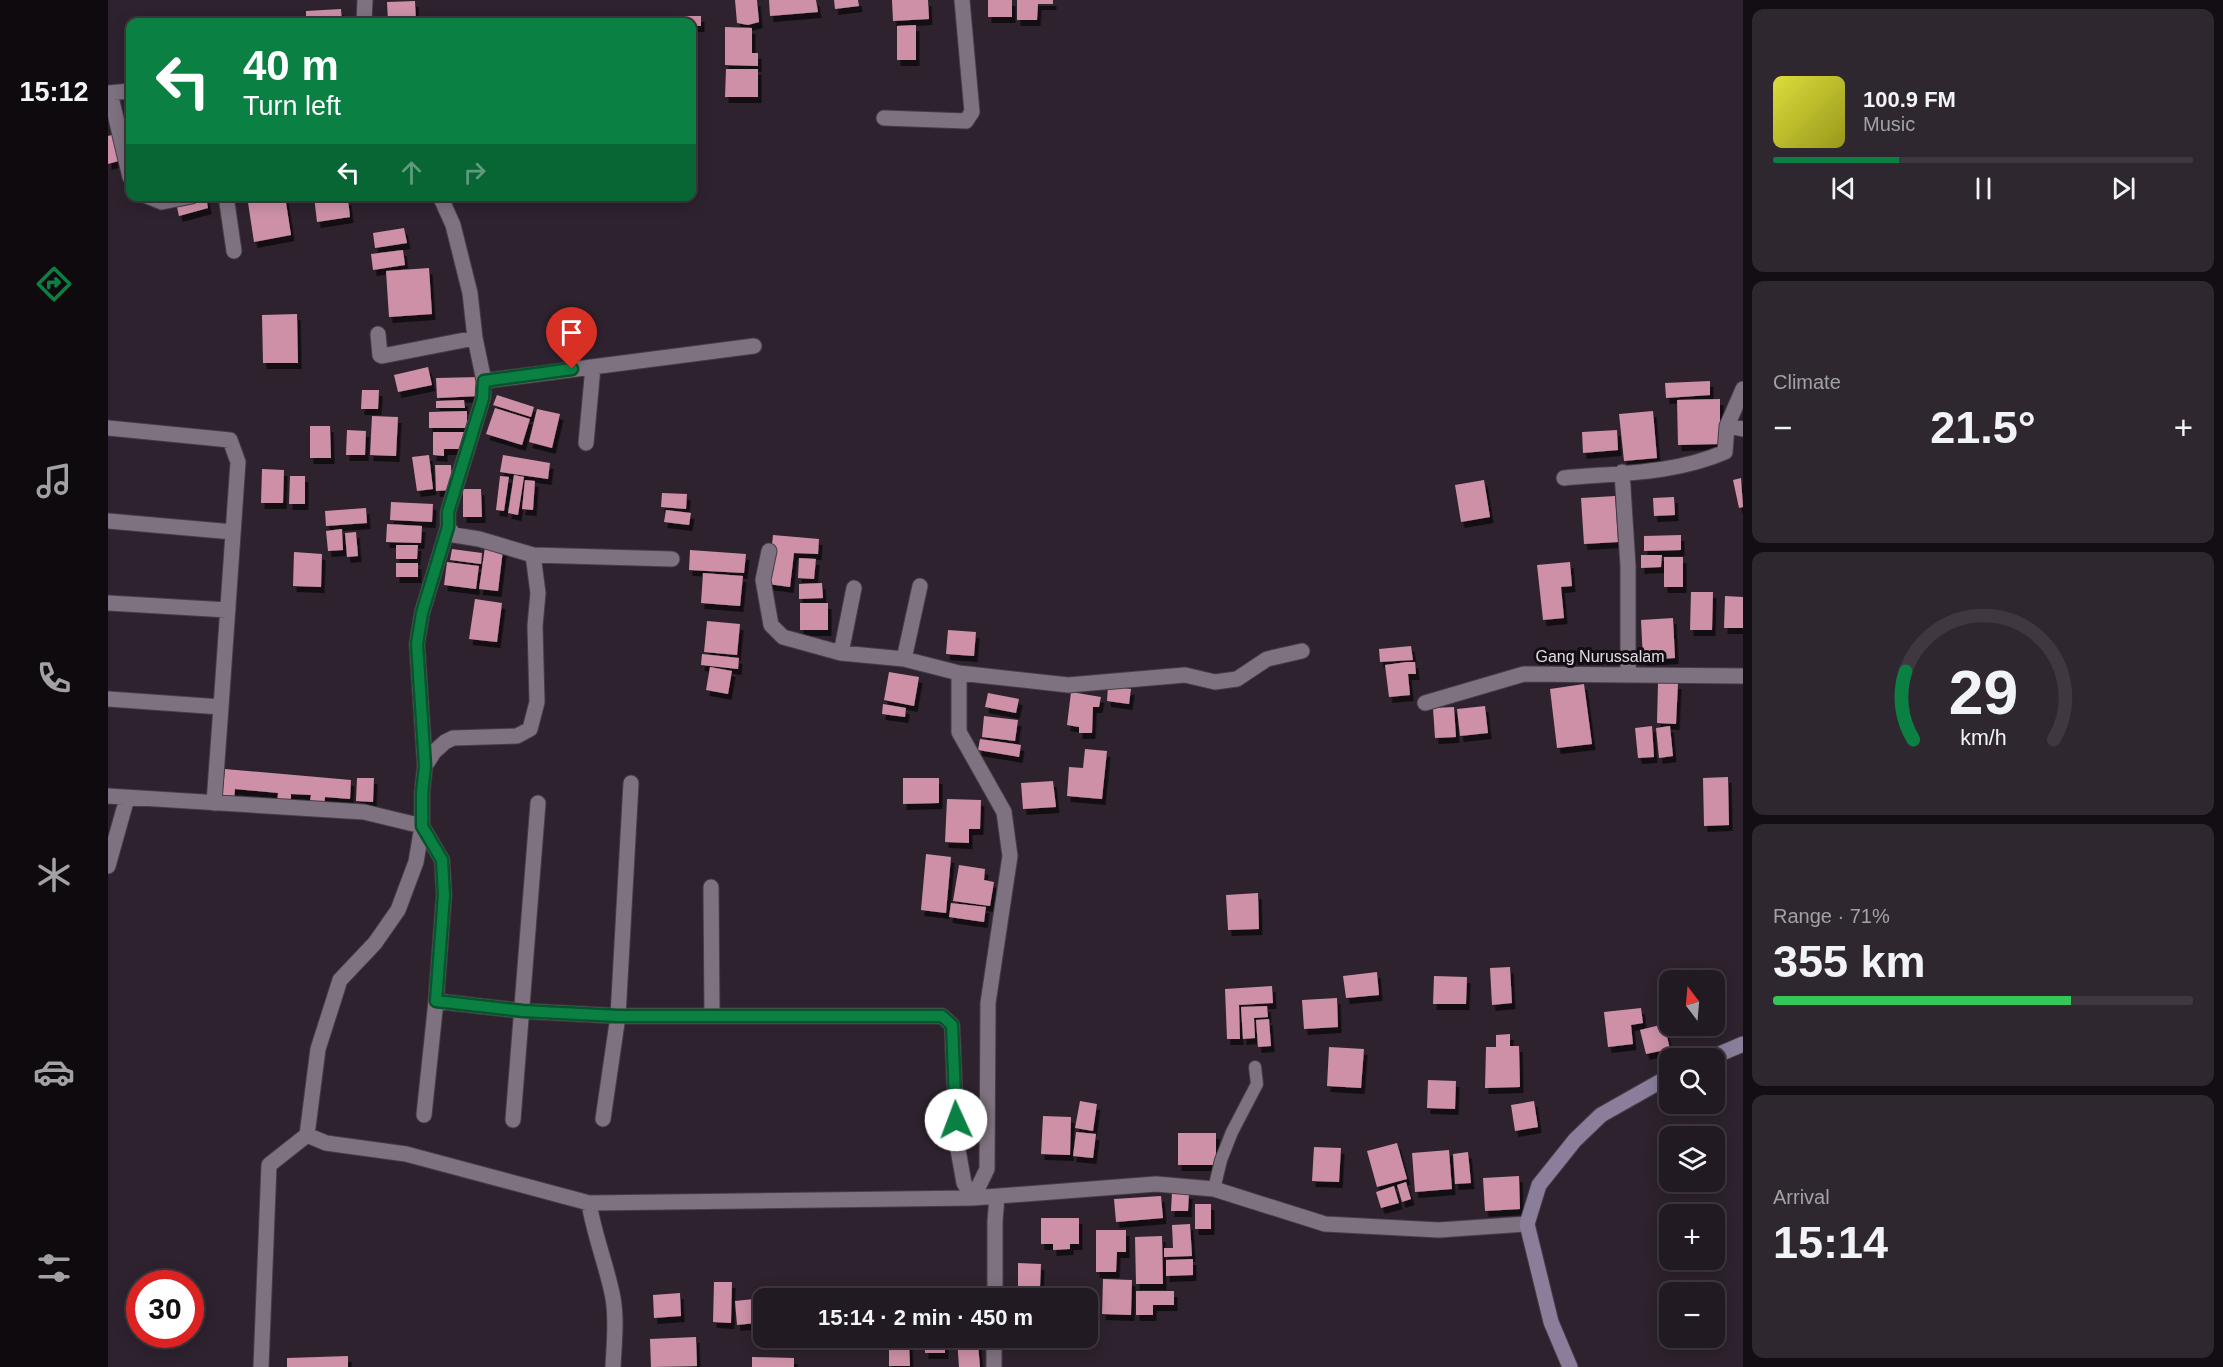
<!DOCTYPE html>
<html lang="en">
<head>
<meta charset="utf-8">
<style>
  body { margin:0; font-family:Helvetica,sans-serif; background:#2e272f; color:#f1f3f6; height:100vh; display:flex; flex-direction:column; font-size:22px; white-space:nowrap }
  * { box-sizing:border-box; margin:0 }
  p { font-size:20px; color:#a2a1a5 }
  .icon { flex:none; width:33px; height:33px; fill:none; stroke:currentColor; stroke-width:2; stroke-linecap:round; stroke-linejoin:round }
  .map { position:relative; flex:1; overflow:hidden }
  .drawer { display:flex; flex-direction:column; gap:9px; padding:9px; background:#130e13; width:480px }
  .drawer>* { flex:none }
  .guide { position:absolute; left:18px; top:18px; width:570px; height:183px; border-radius:12px; box-shadow:0 3px 15px #0003,0 0 0 2px #3f3840; background:#0b8043; color:#fff; overflow:hidden }
  .needle { width:39px; rotate:344deg }
  .controls { position:absolute; left:1551px; top:970px; display:grid; gap:12px }
  .controls a { display:grid; place-items:center; width:66px; height:66px; border-radius:12px; background:#221a22; box-shadow:0 3px 15px #0003,0 0 0 2px #3f3840; font-size:30px }
  .speed { position:absolute; left:18px; top:1270px; display:flex; gap:12px; font-size:30px; font-weight:700; text-align:center }
  .speed>* { display:grid; place-content:center; width:78px; height:78px; border-radius:50%; background:#221a22; box-shadow:0 3px 15px #0003,0 0 0 2px #3f3840; line-height:1 }
  .speed .limit { border:9px solid #d22; background:#fff; color:#111 }
  .pin { position:absolute; display:grid; place-items:center; width:51px; height:51px; color:#fff; margin:-62px -26px; border-radius:50% 50% 50% 0; rotate:-45deg; box-shadow:0 0 6px #0007 }
  .pin .icon { rotate:45deg }
  .me { position:absolute; width:66px; margin:-33px; rotate:358deg; stroke-linejoin:round; filter:drop-shadow(0 0 4px #0008) }
  .turn { display:flex; align-items:center; gap:21px; height:126px; padding:0 18px; font-size:27px }
  .turn .icon { width:78px; height:78px; stroke-width:2.5 }
  .turn b { display:block; font-size:42px; line-height:51px }
  .lanes { display:flex; align-items:center; height:57px; padding:0 18px; background:#0003; justify-content:center; gap:30px; direction:ltr }
  .lanes .off { opacity:.35 }
  .big { font-size:45px; font-weight:700; line-height:1.1 }
  .drawer .card { flex:1; display:flex; flex-direction:column; justify-content:center; gap:9px; min-width:0; padding:0 21px; border-radius:12px; background:#2e272f }
  .drawer .dial { align-items:center; gap:0 }
  .dial svg { height:156px; overflow:visible; fill:none; stroke:#3f3840; stroke-width:7; stroke-linecap:round; text-anchor:middle }
  .dial text { fill:#f1f3f6; stroke:none }
  .song { display:flex; align-items:center; gap:18px }
  .cover { width:72px; height:72px; border-radius:9px; background:linear-gradient(135deg,hsl(60 70% 55%),hsl(60 70% 35%)) }
  .played { height:6px; border-radius:3px; background:linear-gradient(90deg,#0b8043 30%,#3f3840 30%) }
  .keys { display:flex; justify-content:space-around; direction:ltr }
  .heat { display:flex; justify-content:space-between; align-items:center; font-size:33px; direction:ltr }
  .charge { height:9px; border-radius:4px; background:linear-gradient(90deg,#34c759 71%,#3f3840 0) }
  .trip { position:absolute; left:645px; top:1288px; width:345px; height:60px; border-radius:12px; background:#221a22; box-shadow:0 3px 15px #0003,0 0 0 2px #3f3840; font-weight:700; line-height:60px; text-align:center }
  main { display:flex; flex:1; min-height:0 }
  .dock { display:flex; flex-direction:column; width:108px; justify-content:space-around; align-items:center; background:#0e0a0e; color:#a2a1a5 }
  .dock .icon { width:42px; height:42px }
  .dock .active { color:#0b8043 }
  .dock b { font-size:27px; color:#f1f3f6 }
  .map>svg:first-child { display:block }
</style>
</head>
<body>
<main>
<nav class="dock">
<b>15:12</b>
<svg class="icon active" aria-label="directions" viewBox="0 0 24 24"><path d="M12 3l9 9-9 9-9-9zM9 14v-3h6M13 9l2 2-2 2"/></svg>
<svg class="icon" aria-label="music" viewBox="0 0 24 24"><path d="M9 18V5l10-2v13"/><circle cx="6" cy="18" r="3"/><circle cx="16" cy="16" r="3"/></svg>
<svg class="icon" aria-label="phone" viewBox="0 0 24 24"><path d="M5 4h4l2 5-3 2q2 4 5 5l2-3 5 2v4C11 20 4 13 5 4z"/></svg>
<svg class="icon" aria-label="climate" viewBox="0 0 24 24"><path d="M12 3v18M4 7l16 10M4 17L20 7"/></svg>
<svg class="icon" aria-label="car" viewBox="0 0 24 24"><path d="M5 17H2v-5l4-1 3-4h7l3 4 3 1v5h-3M9 17h6M6 11h13"/><circle cx="7" cy="17" r="2"/><circle cx="17" cy="17" r="2"/></svg>
<svg class="icon" aria-label="filters" viewBox="0 0 24 24"><path d="M4 7h16M4 17h16"/><circle cx="9" cy="7" r="2"/><circle cx="15" cy="17" r="2"/></svg>
</nav>
<div class="map">
<svg width="1635" height="1367" viewBox="0 0 1635 1367">
  <defs>
    <filter id="shadow"><feDropShadow dx="3.5" dy="6" stdDeviation="0" flood-color="#0009"/></filter>
  </defs>
  <rect width="100%" height="100%" fill="#2d222e"/>
  <path fill="#cd90a7" filter="url(#shadow)" d="M627,0H649L651,22L640,25L629,23Z
    M661,0H708L710,12L662,16Z
    M726,0H750L751,6L727,9Z
    M784,0H820L821,19L785,21Z
    M880,0H904V17H880Z
    M909,0H945V4H930L929,20H909Z
    M307,1L308,22H280L279,2Z
    M233,9L234,22H198V11Z
    M562,16H593V26H584V22H562Z
    M808,25V60H789V26Z
    M617,27L644,28V53H650V66L617,65Z
    M618,69H650V97H617Z
    M7,134L14,160L0,164V136Z
    M139,196H177L183,235L146,242Z
    M206,196H230L231,201L240,199L242,217L209,222Z
    M98,197L100,208L71,216L68,203Z
    M296,228L299,243L267,248L265,233Z
    M295,250L297,265L265,270L263,254Z
    M321,268L324,314L281,317L278,271Z
    M189,314L190,363H155L154,315Z
    M320,367L324,385L290,392L286,375Z
    M372,377V396L329,398L328,378Z
    M1602,381V395L1558,398L1557,383Z
    M254,390H271L270,409H253Z
    M389,395L426,407L423,417L385,405Z
    M1612,399V444L1570,445L1569,400Z
    M356,400L357,408H328V401Z
    M387,408L422,419L414,445L378,434Z
    M429,409L452,414L444,448L421,442Z
    M359,411V428H321V412Z
    M1545,411L1549,458L1516,461L1511,414Z
    M264,416L290,417L288,456L262,455Z
    M202,426H222L223,458H202Z
    M239,430L258,431L257,455H238Z
    M1509,430L1510,450L1475,453L1474,432Z
    M325,432H356L355,449H336V456L325,455Z
    M321,455L325,489L309,491L304,457Z
    M395,455L442,463L440,479L392,472Z
    M327,465H343L344,490L328,491Z
    M154,469L176,470L175,503H153Z
    M406,475L416,477L410,515L400,513Z
    M182,476H197V504H181Z
    M392,476L401,477L396,511L388,510Z
    M1633,478L1635,507L1631,508L1625,480Z
    M417,480L427,481L425,510L414,509Z
    M1376,480L1382,517L1353,522L1347,485Z
    M355,489H373L374,517H355Z
    M554,493L579,494L578,509L553,507Z
    M1507,496L1510,542L1476,544L1473,498Z
    M1566,497L1567,515L1546,516L1545,498Z
    M283,502L325,504L324,522L282,520Z
    M258,508L259,523L218,526L217,511Z
    M558,510L583,513L581,525L556,522Z
    M279,524L314,526L313,543L278,542Z
    M234,529L235,550L220,551L218,531Z
    M248,532L250,556L239,557L237,533Z
    M665,535L711,539L710,554L686,553L682,587L660,584Z
    M1573,535V550L1536,551V536Z
    M288,545H310L309,559H288Z
    M377,547L395,550L390,591L371,589Z
    M344,549L374,553L373,564L342,560Z
    M582,550L638,554L636,573L581,570Z
    M186,552L214,554L213,587L185,586Z
    M1533,555H1554L1553,567L1533,568Z
    M1556,557H1575V587H1556Z
    M691,558L708,559L706,579L690,578Z
    M339,562L371,566L368,589L336,585Z
    M1462,562L1464,586L1453,587L1456,618L1435,620L1429,565Z
    M288,563H310V577H288Z
    M595,573L635,576L632,606L593,603Z
    M714,583L715,598L691,599V584Z
    M1583,592H1605L1604,630H1582Z
    M1617,596L1635,597V628H1616Z
    M367,599L394,603L389,642L361,639Z
    M692,603H720V630H692Z
    M1565,618L1567,658L1535,660L1533,620Z
    M599,621L632,624L629,655L596,652Z
    M840,630L868,632L866,656L838,654Z
    M1303,646L1305,660L1272,662L1271,649Z
    M594,654L631,658L630,669L593,665Z
    M1299,662H1307L1308,674H1300L1302,695L1281,697L1277,665Z
    M602,667L624,671L620,694L598,690Z
    M781,672L811,677L806,706L776,700Z
    M1550,682L1570,683L1568,724L1549,723Z
    M1476,684L1484,744L1449,748L1442,689Z
    M1000,686L1023,689L1021,704L999,701Z
    M963,692L993,697L991,707H985L984,733H971V727L959,725Z
    M880,693L911,699L908,713L877,707Z
    M775,704L798,708L797,717L774,714Z
    M1377,706L1380,733L1352,736L1349,709Z
    M1346,707L1348,737L1327,738L1325,708Z
    M876,716L910,720L907,741L874,737Z
    M1544,726L1546,757L1530,758L1527,728Z
    M1562,726L1565,756L1551,758L1548,728Z
    M872,739L913,745L911,757L870,750Z
    M977,749L999,751L994,799L959,796L961,767L975,768Z
    M117,769L243,780L242,799L217,797L216,808L201,807L203,795L183,794V805L169,804L170,793L127,789L126,799H114Z
    M1620,777L1621,825L1596,826L1595,778Z
    M249,778H266L265,802L248,801Z
    M795,778H831V803L795,804Z
    M945,781L948,807L915,809L913,783Z
    M839,799L873,800L872,829H861V843L837,842Z
    M818,854L843,857L838,913L813,910Z
    M851,865L877,869L876,880L886,882L882,906L845,901Z
    M1150,893L1151,929L1120,930L1118,895Z
    M843,903L878,907L876,922L841,917Z
    M1402,967L1404,1003L1384,1005L1382,968Z
    M1269,972L1271,995L1238,998L1235,976Z
    M1326,976L1359,977L1358,1004H1325Z
    M1164,986L1165,1003L1131,1005L1132,1039H1119L1117,989Z
    M1229,998L1230,1027L1196,1029L1194,1000Z
    M1159,1006L1160,1017L1146,1018L1147,1038L1135,1039L1133,1007Z
    M1533,1008L1535,1023L1523,1025L1525,1044L1500,1047L1496,1012Z
    M1161,1019L1163,1046L1150,1047L1148,1020Z
    M1556,1024L1562,1049L1538,1054L1532,1030Z
    M1402,1034V1046H1411L1412,1087L1377,1088L1378,1047H1388V1035Z
    M1221,1047L1256,1049L1253,1088L1219,1086Z
    M1320,1080L1348,1081L1347,1109L1319,1108Z
    M972,1101L989,1104L985,1131L967,1128Z
    M1426,1101L1430,1127L1407,1131L1403,1105Z
    M935,1116L963,1117L962,1155L933,1154Z
    M968,1132L988,1134L985,1158L965,1156Z
    M1070,1133H1108V1165H1070Z
    M1289,1143L1299,1179L1269,1187L1259,1151Z
    M1206,1147L1233,1148L1231,1182L1204,1181Z
    M1341,1150L1344,1189L1307,1192L1304,1153Z
    M1360,1152L1363,1183L1347,1184L1345,1154Z
    M1411,1176L1412,1209L1377,1211L1375,1178Z
    M1298,1182L1303,1199L1294,1202L1289,1185Z
    M1286,1186L1291,1203L1273,1208L1268,1192Z
    M1064,1192L1081,1193L1080,1211H1063Z
    M1053,1196L1055,1218L1008,1222L1006,1199Z
    M1087,1204H1103V1229H1087Z
    M933,1218H971V1244H962V1249L945,1250V1244H933Z
    M1082,1224L1084,1256L1056,1257V1248H1065L1064,1225Z
    M988,1230H1018V1252H1009L1008,1272H988Z
    M1054,1236L1055,1284H1028L1027,1237Z
    M1085,1259V1275L1058,1276V1260Z
    M910,1263L933,1264L932,1287H910Z
    M995,1279L1024,1280L1023,1315L994,1314Z
    M606,1282H624L623,1323L605,1322Z
    M1028,1291H1066V1305H1045V1315H1028Z
    M572,1293L573,1316L546,1318L545,1295Z
    M646,1299L648,1323L629,1325L627,1301Z
    M588,1337L589,1366L543,1367L542,1339Z
    M781,1338H815V1343H801L802,1366H781Z
    M817,1338H837V1353H817Z
    M849,1338H880L881,1343L870,1344L872,1367H851Z
    M240,1356V1367H179V1358Z
    M644,1357L686,1358V1367H644Z"/>
  <g fill="none" stroke-linecap="round" stroke-linejoin="round">
    <g stroke="#463d47" stroke-width="14">
      <path id="lane" d="M1106,1189L1113,1160L1124,1132L1149,1084L1147,1067"/>
    </g>
    <g stroke="#463d47" stroke-width="17">
      <path id="street" d="M256,22L257,0
        M0,93L22,91
        M2,93L22,177
        M776,118L858,121L864,112L854,0
        M39,196L54,202L84,196
        M118,196L126,251
        M270,334L272,355L274,356L367,338
        M376,381L646,346
        M1619,426L1635,429
        M0,428L122,440L130,462L113,707
        M478,443L485,367
        M1514,472L1520,566V674
        M1456,478C1509,473 1567,474 1617,452L1619,426L1635,389
        M0,521L125,532
        M425,555L564,559
        M0,603L120,610
        M733,653L746,588
        M796,659L812,586
        M851,673L960,685L1077,675L1107,682L1129,679L1159,659L1194,651
        M0,699L113,707L106,803
        M1317,703L1416,674L1635,676
        M317,766L309,644L314,613L340,527
        M0,796L256,812L314,826L334,860L336,895L328,1001L415,1011L510,1016H834L844,1025L849,1144L856,1183L865,1198L1048,1184L1106,1189L1217,1224L1331,1230L1419,1224
        M0,866L19,798
        M603,887L604,1015
        M316,1115L328,1001
        M495,1119L510,1016L523,783
        M405,1120L430,803
        M199,1135L218,1143L298,1154L481,1203L865,1198L879,1169L880,1003L902,856L896,812L851,732V673L796,659L733,653L675,637L663,625L655,580L661,551
        M481,1203C486,1235 499,1266 505,1298C509,1321 506,1344 505,1367
        M887,1299V1221L889,1197
        M153,1367L161,1165L199,1135L210,1049L232,980L267,943L290,910L308,862L314,826V793L317,766L326,752L337,742L345,738L409,736L422,729L429,702L427,626L430,593L425,555L371,539L346,535L340,527V512L375,398L376,381L367,338L362,293L345,225L332,196
        M886,1367V1338"/>
    </g>
    <g stroke="#463d47" stroke-width="17">
      <path id="secondary" d="M1600,1059L1635,1044
        M1462,1367L1443,1322L1419,1224L1431,1185L1467,1140L1493,1115L1562,1076"/>
    </g>
    <use href="#lane" stroke="#7f7280" stroke-width="12"/>
    <use href="#street" stroke="#7f7280" stroke-width="15"/>
    <use href="#secondary" stroke="#8a7e9b" stroke-width="15"/>
  </g>
  <g fill="none" stroke-linecap="round" stroke-linejoin="round">
    <g stroke="#07532c" stroke-width="15">
      <path id="route" d="M464,369L376,381L375,398L340,512V527L314,613L309,644L317,766L314,793V826L334,860L335,878L336,895L328,1001L415,1011L510,1016H834L844,1025L848,1120"/>
    </g>
    <use href="#route" stroke="#0b8043" stroke-width="10"/>
  </g>
  <g text-anchor="middle" dominant-baseline="central" stroke-width="6" stroke-linejoin="round" paint-order="stroke">
    <g font-size="16" fill="#e3dbe3" stroke="#120d13">
      <text x="1492" y="656">Gang Nurussalam</text>
    </g>
  </g>
</svg>
<div class="controls">
<a><svg class="needle" viewBox="-14 -14 28 28"><path d="M0-13l5 13h-10z" fill="#e53935"/><path d="M0 13l5-13h-10z" fill="#a2a1a5"/></svg></a>
<a><svg class="icon" aria-label="search" viewBox="0 0 24 24"><circle cx="10" cy="10" r="6"/><path d="M15 15l6 6"/></svg></a>
<a><svg class="icon" aria-label="layers" viewBox="0 0 24 24"><path d="M12 4l9 5-9 5-9-5zM3 14l9 5 9-5"/></svg></a>
<a>+</a>
<a>−</a>
</div>
<div class="speed"><div class="limit">30</div></div>
<div class="pin" style="left:464px;top:369px;background:#d93025"><svg class="icon" aria-label="arrive" viewBox="0 0 24 24"><path d="M6 21V4h12l-3 4 3 4H6"/></svg></div>
<svg class="me" style="left:848px;top:1120px" viewBox="-20 -20 40 40"><circle r="19" fill="#fff"/><path d="M0-13L10 11 0 6-10 11z" fill="#0b8043"/></svg>
<div class="trip">15:14 · 2 min · 450 m</div>
<div class="guide">
<div class="turn"><svg class="icon" aria-label="left" viewBox="0 0 24 24"><path d="M17 20v-9H6M10 6l-5 5 5 5"/></svg><div><b>40 m</b>Turn left</div></div>
<div class="lanes"><svg class="icon" aria-label="left" viewBox="0 0 24 24"><path d="M17 20v-9H6M10 6l-5 5 5 5"/></svg><svg class="icon off" aria-label="ahead" viewBox="0 0 24 24"><path d="M12 20V5M6 11l6-6 6 6"/></svg><svg class="icon off" aria-label="right" viewBox="0 0 24 24"><path d="M7 20v-9h11M14 6l5 5-5 5"/></svg></div>
</div>
</div>
<section class="drawer">
<div class="card">
<div class="song"><i class="cover"></i><div><b>100.9 FM</b><p>Music</p></div></div>
<div class="played"></div>
<div class="keys"><svg class="icon" aria-label="previous" viewBox="0 0 24 24"><path d="M18 5L8 12l10 7zM5 5v14"/></svg><svg class="icon" aria-label="pause" viewBox="0 0 24 24"><path d="M8 5v14M16 5v14"/></svg><svg class="icon" aria-label="next" viewBox="0 0 24 24"><path d="M6 5l10 7-10 7zM19 5v14"/></svg></div>
</div>
<div class="card"><p>Climate</p>
<div class="heat"><a>−</a><b class="big">21.5°</b><a>+</a></div>
</div>
<div class="card dial"><svg viewBox="0 0 100 80">
<path d="M14 69A42 42 0 1 1 86 69"/>
<path d="M14 69A42 42 0 0 1 10 34" stroke="#0b8043"/>
<text x="50" y="56" font-size="32" font-weight="700">29</text>
<text x="50" y="72" font-size="11">km/h</text>
</svg></div>
<div class="card"><p>Range · 71%</p><b class="big">355 km</b><div class="charge"></div></div>
<div class="card"><p>Arrival</p><b class="big">15:14</b></div>
</section>
</main>
</body>
</html>
